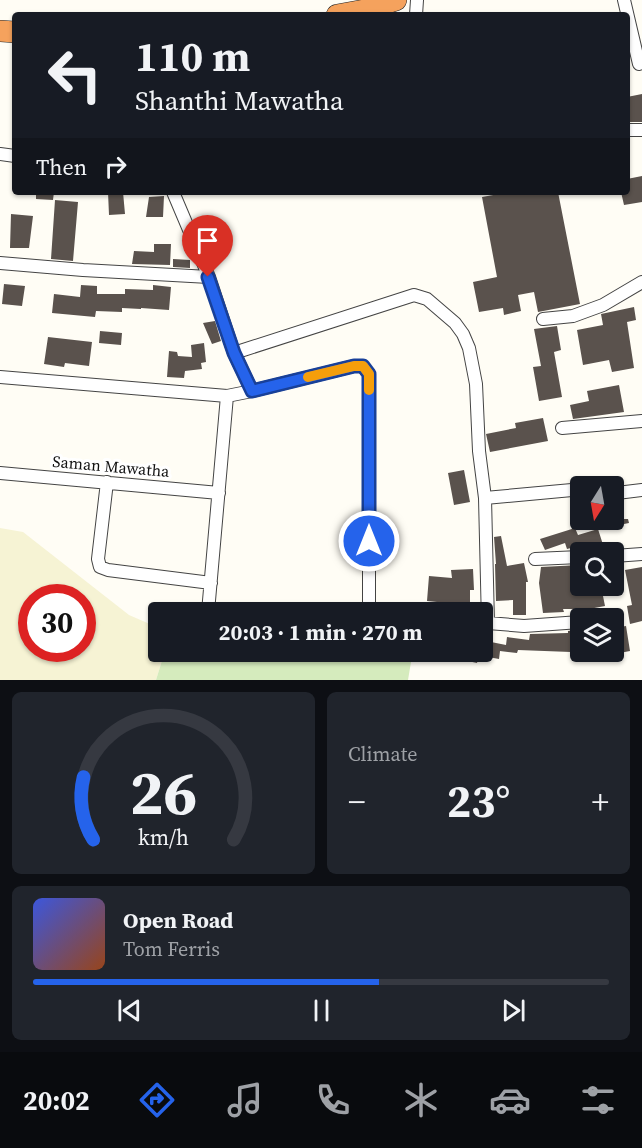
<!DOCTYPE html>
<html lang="en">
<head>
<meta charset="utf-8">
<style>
  body { margin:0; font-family:"Source Serif 4",serif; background:#20242c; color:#f1f3f6; height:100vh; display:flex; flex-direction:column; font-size:22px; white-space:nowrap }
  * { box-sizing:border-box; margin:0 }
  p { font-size:20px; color:#9ea1a6 }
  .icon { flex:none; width:33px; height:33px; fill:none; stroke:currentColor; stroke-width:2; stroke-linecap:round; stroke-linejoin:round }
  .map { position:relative; height:680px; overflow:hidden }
  .side { display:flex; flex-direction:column; gap:12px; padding:12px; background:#0d0f14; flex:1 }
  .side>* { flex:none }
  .hud { position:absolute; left:12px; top:12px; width:618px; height:183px; border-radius:6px; box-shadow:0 2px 4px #0004; background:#171b24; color:#f1f3f6; overflow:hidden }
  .needle { width:39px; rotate:191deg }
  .buttons { position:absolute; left:570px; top:476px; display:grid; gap:12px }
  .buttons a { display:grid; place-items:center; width:54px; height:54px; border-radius:6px; background:#171b24; box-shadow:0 2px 4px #0004; font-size:30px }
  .speed { position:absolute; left:18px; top:584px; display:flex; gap:12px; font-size:30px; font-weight:700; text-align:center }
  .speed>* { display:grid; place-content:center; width:78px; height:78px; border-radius:50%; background:#171b24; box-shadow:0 2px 4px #0004; line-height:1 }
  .speed .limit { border:9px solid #d22; background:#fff; color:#111 }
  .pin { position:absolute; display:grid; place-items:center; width:51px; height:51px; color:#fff; margin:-62px -26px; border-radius:50% 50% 50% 0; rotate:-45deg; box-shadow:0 0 6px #0007 }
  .pin .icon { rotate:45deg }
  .me { position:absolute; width:66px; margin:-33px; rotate:0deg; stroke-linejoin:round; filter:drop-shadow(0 0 4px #0008) }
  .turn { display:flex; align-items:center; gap:21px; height:126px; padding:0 24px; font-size:27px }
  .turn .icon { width:78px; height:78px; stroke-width:2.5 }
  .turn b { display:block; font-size:42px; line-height:51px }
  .then { display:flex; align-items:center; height:57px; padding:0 24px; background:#0003; gap:12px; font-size:22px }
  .big { font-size:45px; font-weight:700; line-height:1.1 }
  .side .card { flex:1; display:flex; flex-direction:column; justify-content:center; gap:9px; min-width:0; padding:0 21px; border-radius:9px; background:#20242c }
  .side .dial { align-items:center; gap:0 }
  .dial svg { height:156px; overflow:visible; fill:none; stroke:#363941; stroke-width:7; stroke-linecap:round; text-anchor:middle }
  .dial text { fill:#f1f3f6; stroke:none }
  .song { display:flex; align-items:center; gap:18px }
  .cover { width:72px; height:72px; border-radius:9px; background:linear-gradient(135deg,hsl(230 70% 55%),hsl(20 70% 35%)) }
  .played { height:6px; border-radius:3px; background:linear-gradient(90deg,#2563eb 60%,#363941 60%) }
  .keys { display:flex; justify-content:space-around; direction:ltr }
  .heat { display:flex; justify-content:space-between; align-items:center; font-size:33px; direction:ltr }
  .side .tiles { flex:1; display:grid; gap:12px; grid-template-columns:1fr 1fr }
  .card:last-child { grid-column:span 2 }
  .trip { position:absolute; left:148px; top:602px; width:345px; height:60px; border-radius:6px; background:#171b24; box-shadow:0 2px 4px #0004; font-weight:700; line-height:60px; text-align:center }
  .menu { display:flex; height:96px; justify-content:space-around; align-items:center; background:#090b0e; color:#9ea1a6 }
  .menu .icon { width:42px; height:42px }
  .menu .on { color:#2563eb }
  .menu b { font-size:27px; color:#f1f3f6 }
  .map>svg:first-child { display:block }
</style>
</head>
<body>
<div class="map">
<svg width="642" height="680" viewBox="0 0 642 680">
  <rect width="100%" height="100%" fill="#fffdf5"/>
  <path fill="#f6f3d4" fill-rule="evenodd" d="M0,528L23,532L129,615L159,628V651H165L156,680H0ZM32,597H82V648H32Z"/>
  <path fill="#d5ebbd" d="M165,651H216L278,659L411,662L408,680H156Z"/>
  <path fill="#5a524d" d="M642,94V122H627V97Z
    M642,176V202L624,205L621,192H627V179Z
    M36,192H54L53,200L36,199Z
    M108,192H123L125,214L109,215Z
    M510,192H558L580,304L538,312L534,292L518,295L521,311L504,315L503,308L479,312L473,282L497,277L482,197Z
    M164,196L163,217H146L149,197Z
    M55,200L78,202L73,261L51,259Z
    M11,214L33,216L29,248H10Z
    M154,244H171L170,265L132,264L134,251L154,252Z
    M173,259L190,260V268L173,267Z
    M4,284L25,286L22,306L2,304Z
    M81,285L97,286V294H125V289L153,290V285L171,287L169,310L141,308V309L122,308V312L96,311L95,317L52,313L54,294L80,297Z
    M634,307L636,320L627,322L634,368L612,372L609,360L583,365L577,330L603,325L601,314Z
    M215,321L221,341L212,344L203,323Z
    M557,326L561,350L554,352L562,397L539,401L533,367L541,366L534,329Z
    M100,331L122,333L121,345L99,343Z
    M48,337L92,342L89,366L65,363L64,367L44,364Z
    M204,343L206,362L201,363L202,369L185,371L184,378L167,377L169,351L177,352L178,356L192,357L191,345Z
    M619,385L624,412L573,419L570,405L589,401L587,391Z
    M543,418L548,441L490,452L486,434L516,428L515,423Z
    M464,470L470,502L454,505L448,473Z
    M602,519H628L629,523L604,528Z
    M575,528L578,535L598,529L605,551L588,552L586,544L567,549L565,543L545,550L540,539Z
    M501,536L507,566L524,563L528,582H526V615H513V600L496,601L495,564H496L494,537Z
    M580,565V588L583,590L601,586L605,606L589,609H563L564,612L543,613L539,583L541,567Z
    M642,567V621L630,624L627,606L632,605L625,570Z
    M473,569L474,590H470V612H458L457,604L427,601L429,576L452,578L451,570Z
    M626,626L630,651L614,654V628Z
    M580,630V651H597V656L572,659L571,652L518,650L517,653L500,651L499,659L483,656L486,641L506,645L507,637L529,640L530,634L568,633V631Z
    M414,651H480L477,663L445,656L444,662L414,653Z"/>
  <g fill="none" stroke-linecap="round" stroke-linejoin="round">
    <g stroke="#444" stroke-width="14">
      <path id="street" d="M624,0L639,64
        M416,15L417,0
        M627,130H642
        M0,154L15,156
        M173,192L209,277L234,353L252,391L354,366H362L369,374V612
        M0,263L83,270L209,277
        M543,319L573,316L603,305L642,282
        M234,353L414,295L427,299L455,323L463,334L469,348L476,384L479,451L485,498L488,623L524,626L580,622
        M0,377L227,396L252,391
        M562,428L642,421
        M0,473L219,493
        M107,482L98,559L100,567L108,570L211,583
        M617,493L642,490
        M485,498L572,490
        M614,556L642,554
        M535,559L580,557
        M208,612L227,396"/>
    </g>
    <g stroke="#222" stroke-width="22">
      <path id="highway" d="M337,15L365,10L396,0
        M0,31L15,32"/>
    </g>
    <use href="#street" stroke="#fff" stroke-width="12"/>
    <use href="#highway" stroke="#f5a25d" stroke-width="21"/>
  </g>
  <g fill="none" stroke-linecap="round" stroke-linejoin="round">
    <g stroke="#184099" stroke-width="15">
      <path id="route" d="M208,277L234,353L252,391L354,366H363L369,374V541"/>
    </g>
    <use href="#route" stroke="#2563eb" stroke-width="10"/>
    <path stroke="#f59e0b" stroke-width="10" d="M308,377L354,366H363L369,374V390"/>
  </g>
  <g text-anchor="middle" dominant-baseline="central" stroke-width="6" stroke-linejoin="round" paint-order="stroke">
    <g font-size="16" fill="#111" stroke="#fff">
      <text transform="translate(111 466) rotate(5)">Saman Mawatha</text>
    </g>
  </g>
</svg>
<div class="buttons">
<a><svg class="needle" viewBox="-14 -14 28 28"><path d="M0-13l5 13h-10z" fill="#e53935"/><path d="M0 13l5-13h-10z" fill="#9ea1a6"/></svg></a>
<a><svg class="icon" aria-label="search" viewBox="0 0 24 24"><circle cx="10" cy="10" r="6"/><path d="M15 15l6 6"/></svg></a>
<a><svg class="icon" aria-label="layers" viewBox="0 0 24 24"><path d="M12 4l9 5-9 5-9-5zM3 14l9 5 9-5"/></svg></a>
</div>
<div class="speed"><div class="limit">30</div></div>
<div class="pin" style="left:208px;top:277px;background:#d93025"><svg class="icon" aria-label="arrive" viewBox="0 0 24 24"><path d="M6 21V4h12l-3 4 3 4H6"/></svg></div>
<svg class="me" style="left:369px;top:541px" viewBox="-20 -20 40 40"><circle r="17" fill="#2563eb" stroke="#fff" stroke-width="3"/><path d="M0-11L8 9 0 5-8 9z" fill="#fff"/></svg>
<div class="trip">20:03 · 1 min · 270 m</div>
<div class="hud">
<div class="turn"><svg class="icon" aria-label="left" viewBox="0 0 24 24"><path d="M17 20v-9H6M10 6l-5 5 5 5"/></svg><div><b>110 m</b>Shanthi Mawatha</div></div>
<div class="then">Then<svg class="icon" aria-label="right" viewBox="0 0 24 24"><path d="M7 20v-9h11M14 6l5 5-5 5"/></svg></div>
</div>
</div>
<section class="side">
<div class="tiles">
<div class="card dial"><svg viewBox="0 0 100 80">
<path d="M14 69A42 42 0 1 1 86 69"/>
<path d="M14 69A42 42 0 0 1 9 37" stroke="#2563eb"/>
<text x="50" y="56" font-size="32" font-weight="700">26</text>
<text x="50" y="72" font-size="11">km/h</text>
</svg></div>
<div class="card"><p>Climate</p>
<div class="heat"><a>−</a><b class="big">23°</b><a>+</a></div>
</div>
<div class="card">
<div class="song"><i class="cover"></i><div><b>Open Road</b><p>Tom Ferris</p></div></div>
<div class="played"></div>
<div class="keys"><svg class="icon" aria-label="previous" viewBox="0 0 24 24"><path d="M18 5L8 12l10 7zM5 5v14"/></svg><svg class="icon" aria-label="pause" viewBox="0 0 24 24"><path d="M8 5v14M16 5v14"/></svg><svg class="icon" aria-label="next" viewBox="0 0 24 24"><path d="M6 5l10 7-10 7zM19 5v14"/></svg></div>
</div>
</div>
</section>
<nav class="menu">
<b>20:02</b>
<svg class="icon on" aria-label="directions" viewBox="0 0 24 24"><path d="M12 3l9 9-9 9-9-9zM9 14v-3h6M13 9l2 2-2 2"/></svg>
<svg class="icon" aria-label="music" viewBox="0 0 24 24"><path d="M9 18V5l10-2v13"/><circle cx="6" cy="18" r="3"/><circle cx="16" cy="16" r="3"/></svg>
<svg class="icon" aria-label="phone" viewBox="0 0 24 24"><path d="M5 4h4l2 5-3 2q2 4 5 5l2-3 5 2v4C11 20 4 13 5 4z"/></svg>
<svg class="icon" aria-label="climate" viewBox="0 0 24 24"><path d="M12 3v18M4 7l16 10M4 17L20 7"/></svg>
<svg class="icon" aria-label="car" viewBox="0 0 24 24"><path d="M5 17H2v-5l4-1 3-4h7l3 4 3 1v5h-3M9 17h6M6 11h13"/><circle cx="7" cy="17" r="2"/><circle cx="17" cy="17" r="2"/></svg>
<svg class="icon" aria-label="filters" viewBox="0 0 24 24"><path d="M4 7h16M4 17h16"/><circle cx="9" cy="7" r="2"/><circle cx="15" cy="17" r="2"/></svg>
</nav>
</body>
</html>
